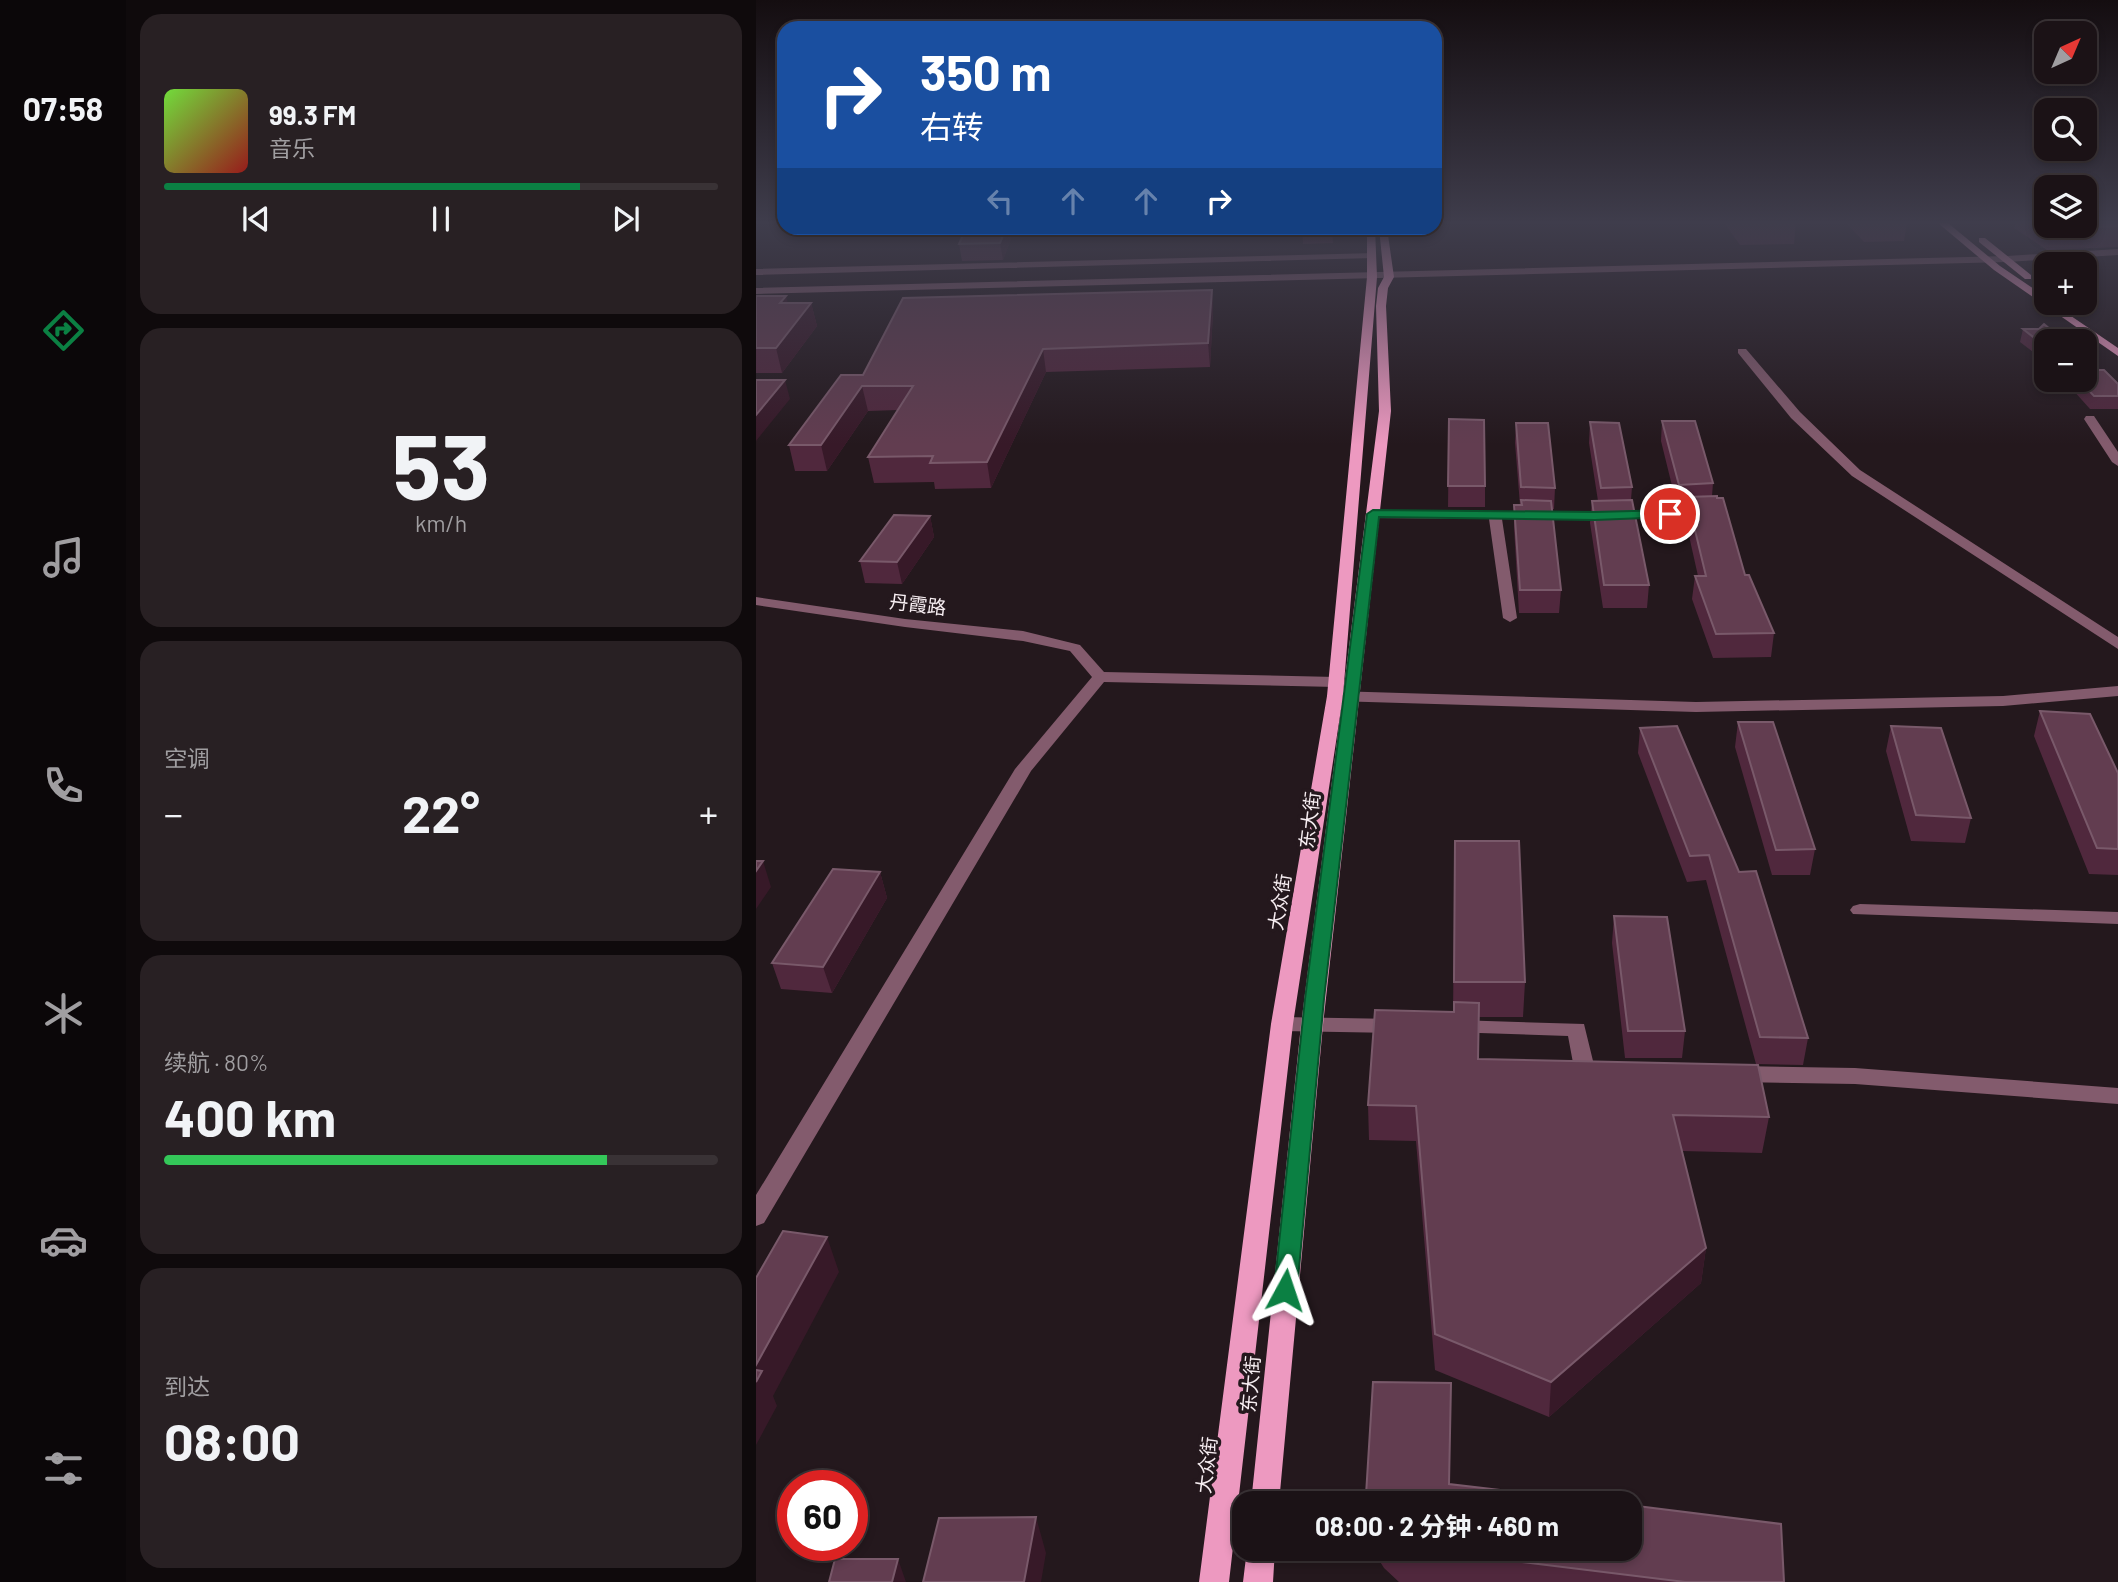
<!DOCTYPE html>
<html lang="zh">
<head>
<meta charset="utf-8">
<style>
  body { margin:0; font-family:Barlow,"Noto Sans SC",sans-serif; background:#282023; color:#f1f3f6; height:100vh; display:flex; flex-direction:column; font-size:26px; white-space:nowrap }
  * { box-sizing:border-box; margin:0 }
  p { font-size:23px; color:#a09ea1 }
  .icon { flex:none; width:38px; height:38px; fill:none; stroke:currentColor; stroke-width:2; stroke-linecap:round; stroke-linejoin:round }
  .map { position:relative; flex:1; overflow:hidden }
  .sheet { display:flex; flex-direction:column; gap:14px; padding:14px; background:#0f0a0c; width:630px }
  .sheet>* { flex:none }
  .guide { position:absolute; left:21px; top:21px; width:665px; height:214px; border-radius:21px; box-shadow:0 4px 10px #0003,0 0 0 2px #393235; background:#1a4fa0; color:#fff; overflow:hidden }
  .needle { width:46px; rotate:44deg }
  .controls { position:absolute; left:1278px; top:21px; display:grid; gap:14px }
  .controls a { display:grid; place-items:center; width:63px; height:63px; border-radius:14px; background:#1b1216; box-shadow:0 4px 10px #0003,0 0 0 2px #393235; font-size:35px }
  .speed { position:absolute; left:21px; top:1470px; display:flex; gap:14px; font-size:35px; font-weight:700; text-align:center }
  .speed>* { display:grid; place-content:center; width:91px; height:91px; border-radius:50%; background:#1b1216; box-shadow:0 4px 10px #0003,0 0 0 2px #393235; line-height:1 }
  .speed .limit { border:10px solid #d22; background:#fff; color:#111 }
  .pin { position:absolute; display:grid; place-items:center; width:60px; height:60px; color:#fff; margin:-30px; border:4px solid #fff; border-radius:50%; box-shadow:0 2px 7px #0007 }
  .me { position:absolute; width:77px; margin:-38px; rotate:5deg; stroke-linejoin:round; filter:drop-shadow(0 0 5px #0008) }
  .turn { display:flex; align-items:center; gap:24px; height:147px; padding:0 28px; font-size:32px }
  .turn .icon { width:91px; height:91px; stroke-width:2.5 }
  .turn b { display:block; font-size:49px; line-height:60px }
  .lanes { display:flex; align-items:center; height:66px; padding:0 28px; background:#0003; justify-content:center; gap:35px; direction:ltr }
  .lanes .off { opacity:.35 }
  .big { font-size:52px; font-weight:700; line-height:1.1 }
  .sheet .card { flex:1; display:flex; flex-direction:column; justify-content:center; gap:10px; min-width:0; padding:0 24px; border-radius:21px; background:#282023 }
  .sheet .dial { align-items:center; gap:0 }
  .dial b { font-size:91px; line-height:1 }
  .song { display:flex; align-items:center; gap:21px }
  .cover { width:84px; height:84px; border-radius:10px; background:linear-gradient(135deg,hsl(100 70% 55%),hsl(0 70% 35%)) }
  .played { height:7px; border-radius:4px; background:linear-gradient(90deg,#0b8043 75%,#393235 75%) }
  .keys { display:flex; justify-content:space-around; direction:ltr }
  .heat { display:flex; justify-content:space-between; align-items:center; font-size:38px; direction:ltr }
  .charge { height:10px; border-radius:5px; background:linear-gradient(90deg,#34c759 80%,#393235 0) }
  .trip { position:absolute; left:476px; top:1491px; width:410px; height:70px; border-radius:21px; background:#1b1216; box-shadow:0 4px 10px #0003,0 0 0 2px #393235; font-weight:700; line-height:70px; text-align:center }
  main { display:flex; flex:1; min-height:0 }
  .menu { display:flex; flex-direction:column; width:126px; justify-content:space-around; align-items:center; background:#0b0709; color:#a09ea1 }
  .menu .icon { width:49px; height:49px }
  .menu .current { color:#0b8043 }
  .menu b { font-size:32px; color:#f1f3f6 }
  .map>svg:first-child { display:block }
</style>
</head>
<body>
<main>
<nav class="menu">
<b>07:58</b>
<svg class="icon current" aria-label="directions" viewBox="0 0 24 24"><path d="M12 3l9 9-9 9-9-9zM9 14v-3h6M13 9l2 2-2 2"/></svg>
<svg class="icon" aria-label="music" viewBox="0 0 24 24"><path d="M9 18V5l10-2v13"/><circle cx="6" cy="18" r="3"/><circle cx="16" cy="16" r="3"/></svg>
<svg class="icon" aria-label="phone" viewBox="0 0 24 24"><path d="M5 4h4l2 5-3 2q2 4 5 5l2-3 5 2v4C11 20 4 13 5 4z"/></svg>
<svg class="icon" aria-label="climate" viewBox="0 0 24 24"><path d="M12 3v18M4 7l16 10M4 17L20 7"/></svg>
<svg class="icon" aria-label="car" viewBox="0 0 24 24"><path d="M5 17H2v-5l4-1 3-4h7l3 4 3 1v5h-3M9 17h6M6 11h13"/><circle cx="7" cy="17" r="2"/><circle cx="17" cy="17" r="2"/></svg>
<svg class="icon" aria-label="filters" viewBox="0 0 24 24"><path d="M4 7h16M4 17h16"/><circle cx="9" cy="7" r="2"/><circle cx="15" cy="17" r="2"/></svg>
</nav>
<section class="sheet">
<div class="card">
<div class="song"><i class="cover"></i><div><b>99.3 FM</b><p>音乐</p></div></div>
<div class="played"></div>
<div class="keys"><svg class="icon" aria-label="previous" viewBox="0 0 24 24"><path d="M18 5L8 12l10 7zM5 5v14"/></svg><svg class="icon" aria-label="pause" viewBox="0 0 24 24"><path d="M8 5v14M16 5v14"/></svg><svg class="icon" aria-label="next" viewBox="0 0 24 24"><path d="M6 5l10 7-10 7zM19 5v14"/></svg></div>
</div>
<div class="card dial"><b>53</b><p>km/h</p></div>
<div class="card"><p>空调</p>
<div class="heat"><a>−</a><b class="big">22°</b><a>+</a></div>
</div>
<div class="card"><p>续航 · 80%</p><b class="big">400 km</b><div class="charge"></div></div>
<div class="card"><p>到达</p><b class="big">08:00</b></div>
</section>
<div class="map">
<svg width="1362" height="1582" viewBox="0 0 1362 1582">
  <rect width="100%" height="100%" fill="#24181d"/>
  <g fill="none" stroke-linecap="round" stroke-linejoin="round">
    <path fill="#835b6d" fill-rule="evenodd" d="M1362,249V255L1251,262L0,294V288L1251,256Z
      M620,253V257L617,258L0,275V269Z
      M982,349H990L1044,412L1104,470L1362,637V649L1096,476L1035,418L982,353Z
      M1330,416H1338L1362,452V466L1356,462L1328,419Z
      M953,507L958,508V514L839,520L746,519L761,618L754,622L747,618L733,519L617,518L610,514L617,510L839,512Z
      M0,597L149,619L267,631L324,645L348,672L580,677L588,682L580,687L348,682L275,771L8,1223L0,1226V1195L259,769L336,677L314,651L267,641L149,627L0,605Z
      M1362,686V696L1247,706L940,712L579,701L571,696L579,691L940,702L1247,696Z
      M1104,904L1362,912V924L1097,914L1094,910L1097,906Z
      M526,1017L640,1019L647,1021L651,1026L647,1031L640,1033L526,1031L519,1029L515,1024L519,1019Z
      M700,1020L828,1024L838,1065L849,1067L852,1073L849,1079L841,1081L820,1079L812,1036L693,1032L689,1027L693,1022Z
      M981,1066L1099,1068L1362,1088V1104L1099,1084L981,1082L973,1080L970,1074L973,1068Z"/>
    <path fill="#ed99c0" fill-rule="evenodd" d="M1182,223H1192L1244,266L1290,297V303H1296L1362,348V356L1238,270Z
      M611,228H619L621,277L587,696L537,1024L473,1582H443L515,1024L571,696L611,277Z
      M623,228H631L638,277L632,288L630,306L635,411L567,1025L523,1503H495L545,1025L623,411L620,306L622,288L628,277Z
      M1223,238H1229L1275,275V279H1269L1223,242Z
      M491,1549H519L517,1582H487Z"/>
  </g>
  <path fill="#50283d" d="M968,223H1040L1038,244L984,245Z
    M1090,223H1151L1148,241L1108,242Z
    M1260,223H1362V247L1291,250L1258,228Z
    M546,228H576L577,243L547,244Z
    M255,239L247,260L206,261L203,244Z
    M456,290L457,312L454,367L290,372L235,488L179,489L178,482L118,483L112,457L142,410L112,411L71,471H39L33,445L107,375Z
    M0,296L32,303H55L61,326L26,373H0Z
    M1267,329L1290,341V362L1264,342Z
    M1308,380H1328L1362,384V409H1334Z
    M693,419L729,486V507H692Z
    M906,421L957,483L956,496L989,575L1018,633L1015,657L957,658L936,599L939,576H942L929,518L930,506H921L905,441Z
    M834,422L876,487L875,500L893,585L891,608H847L834,523L836,501H842L833,443Z
    M760,423L799,488L798,509H796L805,590L803,613H763L758,527V505H764L759,443Z
    M174,516L178,537L146,584L109,583L104,561Z
    M1284,711L1362,773V875L1333,874L1278,736Z
    M982,722L1059,849L1054,875H1016L979,747Z
    M1135,726L1215,818L1209,843L1155,841L1130,751Z
    M884,728L1052,1038L1047,1065L1000,1064L950,880L931,882L882,753Z
    M699,841L769,982L767,1017H722V1059L1013,1117L1006,1153L926,1151L950,1248L945,1283L793,1417L679,1370L660,1141L613,1140L612,1105L697,1012Z
    M124,872L131,898L76,993L25,989L16,963Z
    M858,916L929,1031L926,1058H869L856,943Z
    M616,1549H873L1028,1582H643L628,1568Z"/>
  <path fill="#371928" d="M250,228H253L255,239L247,260L244,243Z
    M456,290L457,312L454,367L452,343Z
    M30,296L36,319L24,303Z
    M55,303L61,326L26,373L20,348Z
    M287,349L290,372L235,488L231,462Z
    M29,380L34,399L0,441V415Z
    M106,386L112,411L71,471L65,445Z
    M174,516L178,537L146,584L141,562Z
    M7,861L15,887L0,909V871Z
    M124,872L131,898L76,993L67,967Z
    M71,1237L83,1272L17,1396L21,1406L0,1445V1365Z
    M950,1248L945,1283L793,1417L795,1382Z
    M280,1517L290,1553L285,1582H268Z
    M142,1559L150,1582H136Z"/>
  <path fill="#623d50" stroke="#79596a" stroke-width="2" d="M1328,223H1362V226L1295,229L1290,226H1328Z
    M210,228H250L244,243L203,244Z
    M456,290L452,343L287,349L231,462L174,463L177,456L112,457L157,386H106L65,445H33L85,375H107L147,298Z
    M0,296H30L24,303H55L20,348H0Z
    M1288,324L1308,341H1290V347L1267,329H1283Z
    M1328,358L1343,370H1348L1362,384V396H1338L1323,380H1328Z
    M0,380H29L0,415Z
    M693,419L728,420L729,486H692Z
    M906,421H939L957,483L923,485Z
    M834,422L863,423L876,487L845,488Z
    M760,423H792L799,488L765,487Z
    M961,496V498H967L989,575H993L1018,633L960,634L939,576H950L931,497Z
    M765,500L795,501L805,590H764L758,505H766Z
    M876,500L893,585H848L836,501Z
    M138,515L174,516L141,562L104,561Z
    M1284,711L1334,714L1362,773V849L1341,848Z
    M982,722H1017L1059,849L1020,850Z
    M921,726L983,872L1000,871L1052,1038L1004,1037L953,855L934,856L884,728Z
    M1135,726L1185,728L1215,818L1160,815Z
    M699,841H763L769,982H698Z
    M0,861H7L0,871Z
    M77,869L124,872L67,967L16,963Z
    M858,916L911,917L929,1031H872Z
    M698,1002L723,1003L722,1059L1002,1065L1013,1117L917,1115L950,1248L795,1382L679,1334L660,1106L612,1105L619,1010L698,1012Z
    M27,1231L71,1237L0,1365V1278Z
    M0,1370L6,1371L0,1382Z
    M617,1382L695,1383L693,1484L855,1503H612L610,1495Z
    M873,1505L1025,1524L1028,1582H929L660,1549H873Z
    M280,1517L268,1582H167L183,1518Z
    M79,1559H142L136,1582H73Z"/>
  <linearGradient id="sky" x2="0" y2="1"><stop stop-color="#140d10"/><stop offset="0.5" stop-color="#3f3d4c"/><stop offset="1" stop-color="#3f3d4c" stop-opacity="0"/></linearGradient>
  <rect width="1362" height="445" fill="url(#sky)"/>
  <path fill="#0b8043" stroke="#07532c" stroke-width="2" d="M617,510L839,512L914,510L920,514L914,517L839,520L623,517L568,999L541,1290L537,1297L529,1300L521,1297L518,1290L549,999L611,514Z"/>
  <g text-anchor="middle" dominant-baseline="central" stroke-width="7" stroke-linejoin="round" paint-order="stroke">
    <g font-size="19" fill="#f7eef2" stroke="#24181d">
      <text transform="translate(162 604) rotate(7)">丹霞路</text>
      <text transform="translate(553 820) rotate(-83)">东大街</text>
      <text transform="translate(523 902) rotate(-81)">大众街</text>
      <text transform="translate(494 1384) rotate(-85)">东大街</text>
      <text transform="translate(450 1465) rotate(-83)">大众街</text>
    </g>
  </g>
</svg>
<div class="controls">
<a><svg class="needle" viewBox="-14 -14 28 28"><path d="M0-13l5 13h-10z" fill="#e53935"/><path d="M0 13l5-13h-10z" fill="#a09ea1"/></svg></a>
<a><svg class="icon" aria-label="search" viewBox="0 0 24 24"><circle cx="10" cy="10" r="6"/><path d="M15 15l6 6"/></svg></a>
<a><svg class="icon" aria-label="layers" viewBox="0 0 24 24"><path d="M12 4l9 5-9 5-9-5zM3 14l9 5 9-5"/></svg></a>
<a>+</a>
<a>−</a>
</div>
<div class="speed"><div class="limit">60</div></div>
<div class="pin" style="left:914px;top:514px;background:#d93025"><svg class="icon" aria-label="arrive" viewBox="0 0 24 24"><path d="M6 21V4h12l-3 4 3 4H6"/></svg></div>
<svg class="me" style="left:529px;top:1290px" viewBox="-20 -20 40 40"><path d="M0-17L14 15 0 8-14 15z" fill="#0b8043" stroke="#fff" stroke-width="4"/></svg>
<div class="trip">08:00 · 2 分钟 · 460 m</div>
<div class="guide">
<div class="turn"><svg class="icon" aria-label="right" viewBox="0 0 24 24"><path d="M7 20v-9h11M14 6l5 5-5 5"/></svg><div><b>350 m</b>右转</div></div>
<div class="lanes"><svg class="icon off" aria-label="left" viewBox="0 0 24 24"><path d="M17 20v-9H6M10 6l-5 5 5 5"/></svg><svg class="icon off" aria-label="ahead" viewBox="0 0 24 24"><path d="M12 20V5M6 11l6-6 6 6"/></svg><svg class="icon off" aria-label="ahead" viewBox="0 0 24 24"><path d="M12 20V5M6 11l6-6 6 6"/></svg><svg class="icon" aria-label="right" viewBox="0 0 24 24"><path d="M7 20v-9h11M14 6l5 5-5 5"/></svg></div>
</div>
</div>
</main>
</body>
</html>
